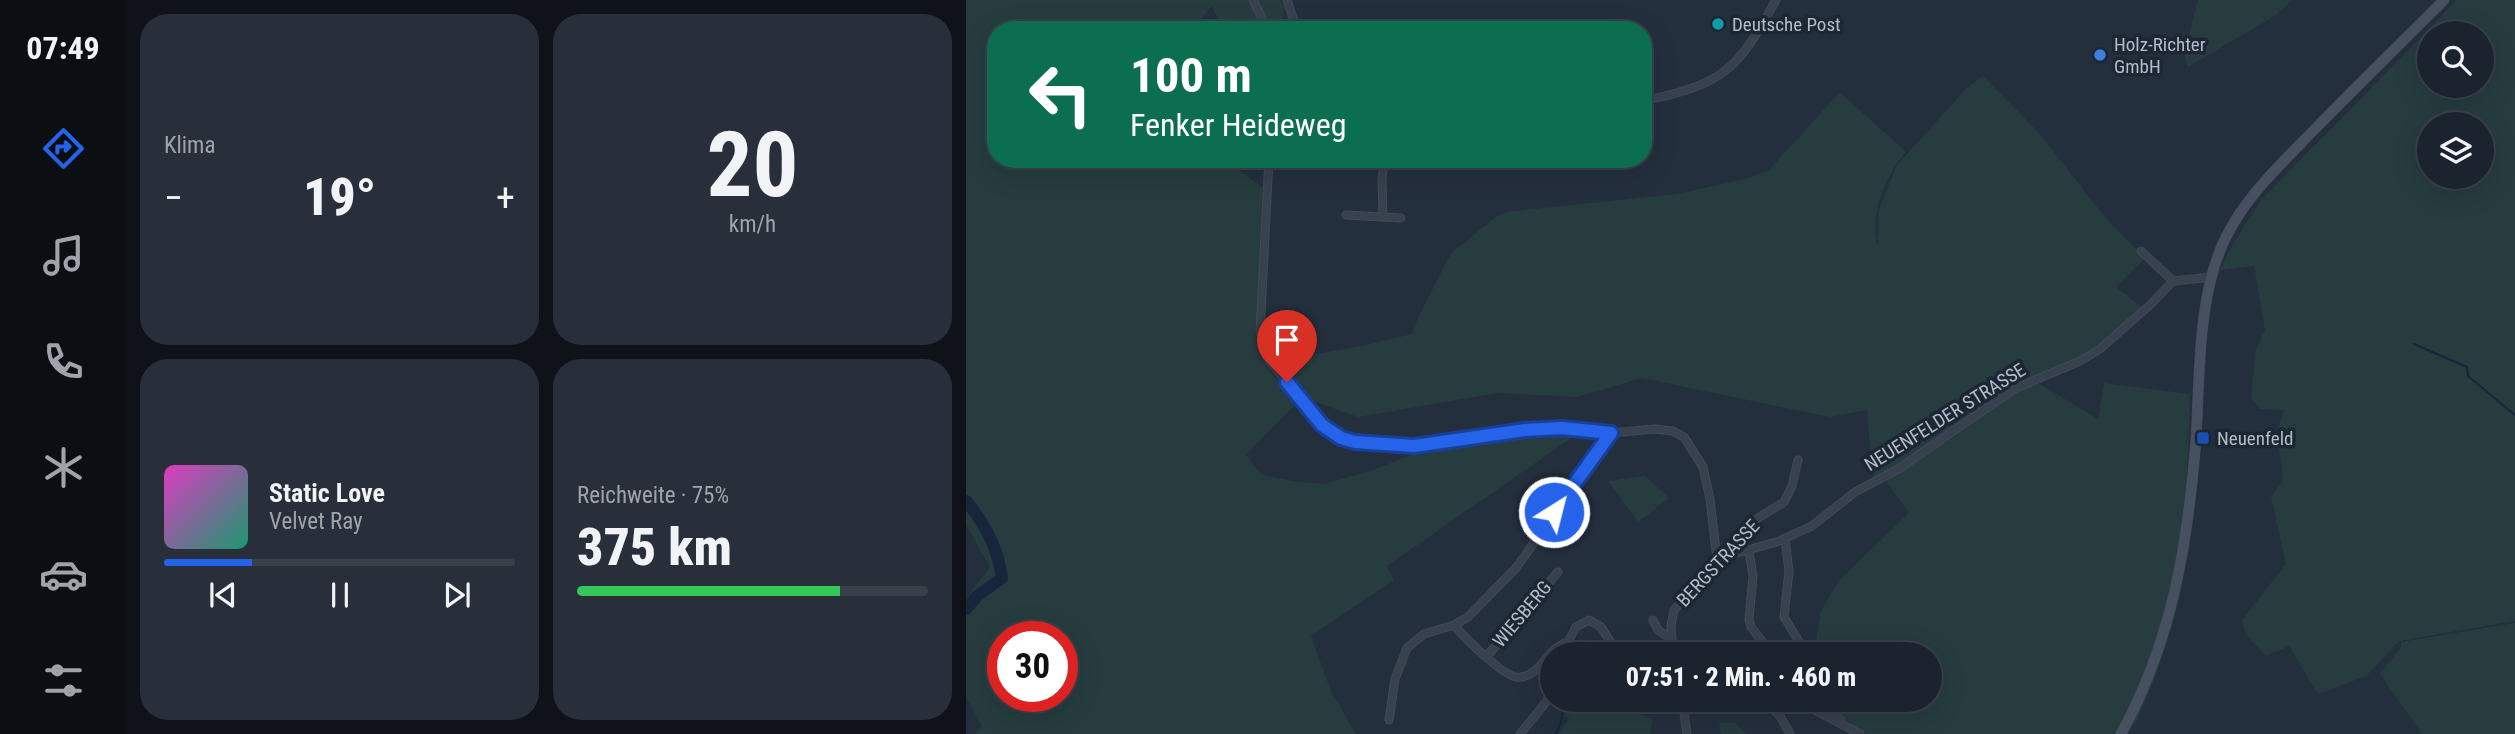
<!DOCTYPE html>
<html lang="de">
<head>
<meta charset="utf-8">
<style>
  body { margin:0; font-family:"Roboto Condensed",sans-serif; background:#282f3a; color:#f1f3f6; height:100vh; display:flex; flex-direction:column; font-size:26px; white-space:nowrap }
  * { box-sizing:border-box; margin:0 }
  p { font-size:23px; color:#a0a4aa }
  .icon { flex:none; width:38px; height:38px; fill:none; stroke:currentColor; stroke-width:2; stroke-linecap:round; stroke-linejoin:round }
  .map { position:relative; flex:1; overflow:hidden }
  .panel { display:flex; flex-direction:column; gap:14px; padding:14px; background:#0f1319; width:840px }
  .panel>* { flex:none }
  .banner { position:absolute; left:21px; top:21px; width:665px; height:147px; border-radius:28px; box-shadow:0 7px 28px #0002,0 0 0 2px #39404a; background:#0b6e4f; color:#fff; overflow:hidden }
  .fabs { position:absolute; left:1451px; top:21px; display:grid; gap:14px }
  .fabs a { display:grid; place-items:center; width:77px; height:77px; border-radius:50%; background:#1b232e; box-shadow:0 7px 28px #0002,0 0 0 2px #39404a; font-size:35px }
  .speed { position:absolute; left:21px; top:621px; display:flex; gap:14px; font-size:35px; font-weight:700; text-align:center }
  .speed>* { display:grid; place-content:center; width:91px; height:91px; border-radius:50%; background:#1b232e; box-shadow:0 7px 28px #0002,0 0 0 2px #39404a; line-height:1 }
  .speed .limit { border:10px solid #d22; background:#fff; color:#111 }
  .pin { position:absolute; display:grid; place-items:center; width:60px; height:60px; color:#fff; margin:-72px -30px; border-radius:50% 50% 50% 0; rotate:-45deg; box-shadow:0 0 7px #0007 }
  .pin .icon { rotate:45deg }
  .me { position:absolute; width:77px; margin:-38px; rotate:36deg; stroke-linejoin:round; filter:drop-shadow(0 0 5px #0008) }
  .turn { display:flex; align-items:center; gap:24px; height:147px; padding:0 28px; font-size:32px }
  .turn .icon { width:91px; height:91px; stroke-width:2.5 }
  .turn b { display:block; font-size:49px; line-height:60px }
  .big { font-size:52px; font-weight:800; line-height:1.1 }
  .panel .tile { flex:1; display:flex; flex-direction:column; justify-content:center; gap:10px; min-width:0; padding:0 24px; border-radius:28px; background:#282f3a }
  .panel .dial { align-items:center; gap:0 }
  .dial b { font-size:91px; line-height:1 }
  .song { display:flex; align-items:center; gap:21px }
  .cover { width:84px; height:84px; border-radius:10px; background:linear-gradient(135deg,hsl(310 70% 55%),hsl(160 70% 35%)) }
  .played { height:7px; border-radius:4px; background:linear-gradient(90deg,#2563eb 25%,#39404a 25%) }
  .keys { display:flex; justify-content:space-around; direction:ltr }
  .heat { display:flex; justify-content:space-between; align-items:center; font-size:38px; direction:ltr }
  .charge { height:10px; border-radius:5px; background:linear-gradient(90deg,#34c759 75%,#39404a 0) }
  .panel .tiles { flex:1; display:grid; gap:14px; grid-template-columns:repeat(2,1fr) }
  .trip { position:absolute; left:574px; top:642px; width:402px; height:70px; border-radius:35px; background:#1b232e; box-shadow:0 7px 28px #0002,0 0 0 2px #39404a; font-weight:800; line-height:70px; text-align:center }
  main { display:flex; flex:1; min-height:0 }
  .menu { display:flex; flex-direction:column; width:126px; justify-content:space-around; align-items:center; background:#0b0e12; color:#a0a4aa }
  .menu .icon { width:49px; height:49px }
  .menu .current { color:#2563eb }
  .menu b { font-size:32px; color:#f1f3f6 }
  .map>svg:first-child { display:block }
</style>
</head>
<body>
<main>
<nav class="menu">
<b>07:49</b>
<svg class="icon current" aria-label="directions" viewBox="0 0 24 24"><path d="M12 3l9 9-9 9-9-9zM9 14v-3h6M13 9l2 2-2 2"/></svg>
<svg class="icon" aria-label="music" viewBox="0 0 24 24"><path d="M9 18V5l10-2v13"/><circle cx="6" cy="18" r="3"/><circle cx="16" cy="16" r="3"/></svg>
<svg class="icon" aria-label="phone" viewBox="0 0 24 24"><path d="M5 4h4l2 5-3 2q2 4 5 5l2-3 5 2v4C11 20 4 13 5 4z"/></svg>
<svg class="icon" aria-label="climate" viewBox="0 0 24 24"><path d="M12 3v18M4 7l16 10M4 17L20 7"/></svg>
<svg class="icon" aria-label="car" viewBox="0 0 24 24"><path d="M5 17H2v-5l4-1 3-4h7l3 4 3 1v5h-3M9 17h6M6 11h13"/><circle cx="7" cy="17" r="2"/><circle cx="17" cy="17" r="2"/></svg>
<svg class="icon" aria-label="filters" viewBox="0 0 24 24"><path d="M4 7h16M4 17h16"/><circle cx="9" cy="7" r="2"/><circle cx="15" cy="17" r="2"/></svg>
</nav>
<section class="panel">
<div class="tiles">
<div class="tile"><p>Klima</p>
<div class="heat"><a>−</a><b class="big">19°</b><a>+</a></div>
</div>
<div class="tile dial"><b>20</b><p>km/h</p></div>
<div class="tile">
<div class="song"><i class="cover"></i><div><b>Static Love</b><p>Velvet Ray</p></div></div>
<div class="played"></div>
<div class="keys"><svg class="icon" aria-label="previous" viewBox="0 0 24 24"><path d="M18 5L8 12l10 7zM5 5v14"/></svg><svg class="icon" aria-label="pause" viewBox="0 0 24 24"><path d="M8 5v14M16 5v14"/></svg><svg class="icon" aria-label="next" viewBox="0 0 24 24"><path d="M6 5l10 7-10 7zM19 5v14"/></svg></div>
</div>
<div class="tile"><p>Reichweite · 75%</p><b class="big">375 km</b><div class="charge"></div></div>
</div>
</section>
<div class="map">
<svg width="1549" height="734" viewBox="0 0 1549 734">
  <rect width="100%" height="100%" fill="#242f3e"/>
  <path fill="#263c3f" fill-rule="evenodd" d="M0,0H284L299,30H256L246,6L232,23V30H30V159H264L269,167L299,189L291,331L305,372L332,402L280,455L296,475L331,482L358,484L405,471L467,446L546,433L595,430L614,432L421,566L428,580L345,636L365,691L390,734H9L16,726L0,697V599L24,567L0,525ZM37,637H96V696H37Z
    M291,0H314L318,6L317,30H306Z
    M1232,0H1327L1310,15L1222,67L1218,54Z
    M1491,0H1549V621L1433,641L1400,676L1352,694L1323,646L1300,656L1280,635L1276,620L1320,564L1305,497L1317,481L1311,433L1318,410L1293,409L1285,398L1290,349L1299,330L1288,266L1254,270L1267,244L1295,200ZM1463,33H1516V86H1463ZM1463,124H1516V177H1463Z
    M1017,76L1074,134L1138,216L1179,258L1150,287L1177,308L1137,344L1111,360L1057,381L935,466L907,479L901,410L864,417L676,378L611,397L532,393L392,417L339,398L309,361L395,346L446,334L453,316L485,253L531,216L540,212L711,194L783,178L803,170L874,92L940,152C920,175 902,217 912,246L913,210L931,165L1000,89Z
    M1069,381L1132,419L1138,383L1224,394C1222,473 1220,556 1196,632C1186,667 1167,702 1150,734H901L884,725L863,706L867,700H964V654H848L855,611L874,579L943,513L919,480C970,448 1016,409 1069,381Z
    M679,476L703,498L672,522L642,481Z
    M1231,476C1224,552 1212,626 1181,696C1176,709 1170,725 1162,734C1205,646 1218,572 1231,476Z
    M1549,623V734H1456L1414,674L1435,647V642Z
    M604,700H623L687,718L684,734H593L603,718L598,716Z
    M753,723H769L781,734H755Z"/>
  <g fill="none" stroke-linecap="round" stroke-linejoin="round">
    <path stroke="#17263c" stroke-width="2" d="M1448,344L1501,367L1502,376L1549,415
      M609,654L611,633
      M589,734C597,723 598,712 595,700"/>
    <path stroke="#17263c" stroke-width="12" d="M0,501C19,523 32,549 36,578L11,596L0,609"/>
    <g stroke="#414a57" stroke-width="9">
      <path id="street" d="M287,0L302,30
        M321,0L331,30
        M677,101C758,84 771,71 810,0
        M303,159L294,331L302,359L356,425L375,438L389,441L448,447L559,430L596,428L645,433L688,429L707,431L718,437L737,467L744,499L750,551L754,558
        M380,215L435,218
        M417,217L416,179L419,159
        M1175,251L1207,281
        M819,539L823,571L818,617L840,653
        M783,551L787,576L783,620L785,627L806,654
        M754,558L813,541L846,526L889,492L934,468L1048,389L1114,361L1134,349L1185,304L1207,281L1246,277
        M687,620L692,630L705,639
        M488,625C499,638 535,674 550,677C558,678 564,675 570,670C581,660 587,646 602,642
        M707,653L705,626L708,610L792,518L818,502L826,486L832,460
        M596,654L610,627L623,620L635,627L652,654
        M705,654L713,652L738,654
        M521,656L592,572
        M716,700L721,734
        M798,700L814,716L824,734
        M830,700L894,734
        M853,700L875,720
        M423,720L429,679L441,648L458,634L488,625L502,617L550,568L645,433
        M554,734L581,701L586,685"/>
    </g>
    <g stroke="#414a57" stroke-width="11">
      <path id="secondary" d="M1155,734C1206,641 1222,544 1230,439C1234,376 1231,295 1260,237C1281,195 1315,164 1347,131C1390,87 1434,44 1478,0"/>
    </g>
    <use href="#street" stroke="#38414e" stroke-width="7"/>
    <use href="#secondary" stroke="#465061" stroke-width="10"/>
  </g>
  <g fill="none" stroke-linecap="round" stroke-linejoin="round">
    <g stroke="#184099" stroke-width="18">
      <path id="route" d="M321,382L356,425L375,438L389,442L448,446L559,430L596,428L645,433L588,512"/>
    </g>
    <use href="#route" stroke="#2563eb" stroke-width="12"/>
  </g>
  <circle fill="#0f9aa8" stroke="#1d2633" stroke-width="2.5" cx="752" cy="24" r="7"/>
  <circle fill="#3f7fe0" stroke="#1d2633" stroke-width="2.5" cx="1134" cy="55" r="7"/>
  <rect fill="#1a4fb4" stroke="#1d2633" stroke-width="2.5" x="1230" y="431" width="14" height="14" rx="3.5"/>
  <g text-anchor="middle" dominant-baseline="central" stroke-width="7" stroke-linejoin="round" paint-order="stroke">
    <g font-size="19" fill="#b4bcc9" stroke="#1d2633" text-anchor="start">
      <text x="766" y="24">Deutsche Post</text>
      <text x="1148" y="44">Holz-Richter<tspan x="1148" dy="22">GmbH</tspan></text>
      <text x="1251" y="438">Neuenfeld</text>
    </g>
    <g font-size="19" fill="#b4bcc9" stroke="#1d2633">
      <text transform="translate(979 417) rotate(-32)">NEUENFELDER STRASSE</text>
      <text transform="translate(752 563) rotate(-47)">BERGSTRASSE</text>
      <text transform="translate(556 614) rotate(-50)">WIESBERG</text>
    </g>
  </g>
</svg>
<div class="fabs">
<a><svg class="icon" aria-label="search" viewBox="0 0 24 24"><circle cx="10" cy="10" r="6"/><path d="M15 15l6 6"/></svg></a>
<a><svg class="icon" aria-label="layers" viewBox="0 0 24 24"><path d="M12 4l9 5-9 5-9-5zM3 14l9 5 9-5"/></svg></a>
</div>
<div class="speed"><div class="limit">30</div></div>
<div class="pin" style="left:321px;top:382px;background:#d93025"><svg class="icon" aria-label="arrive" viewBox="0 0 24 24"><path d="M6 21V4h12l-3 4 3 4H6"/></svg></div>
<svg class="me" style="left:588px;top:512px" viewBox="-20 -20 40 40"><circle r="17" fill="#2563eb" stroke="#fff" stroke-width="3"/><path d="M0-11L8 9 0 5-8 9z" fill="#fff"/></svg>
<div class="trip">07:51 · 2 Min. · 460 m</div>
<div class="banner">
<div class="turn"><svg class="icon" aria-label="left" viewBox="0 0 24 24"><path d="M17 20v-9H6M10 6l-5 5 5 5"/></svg><div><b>100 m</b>Fenker Heideweg</div></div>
</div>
</div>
</main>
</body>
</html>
